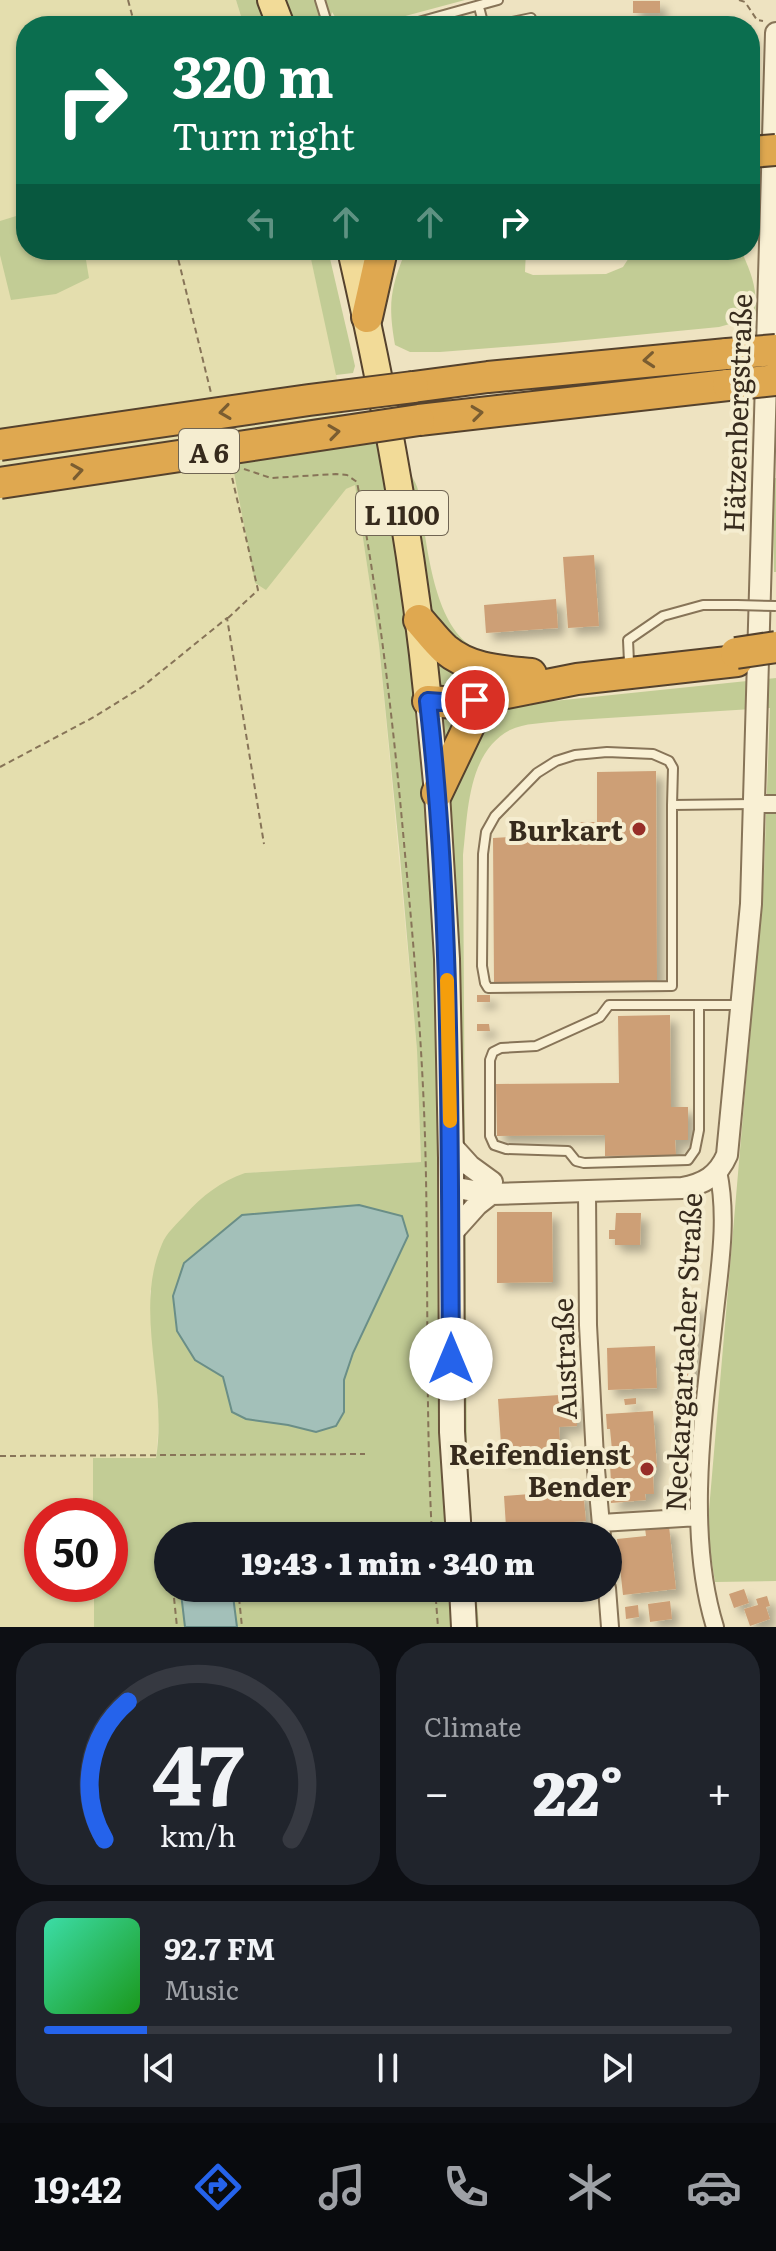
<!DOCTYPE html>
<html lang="en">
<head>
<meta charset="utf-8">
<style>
  body { margin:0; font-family:Literata,serif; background:#20242c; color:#f1f3f6; height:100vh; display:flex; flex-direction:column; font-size:30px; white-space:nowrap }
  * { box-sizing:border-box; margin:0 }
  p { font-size:26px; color:#9ea1a6 }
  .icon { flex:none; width:44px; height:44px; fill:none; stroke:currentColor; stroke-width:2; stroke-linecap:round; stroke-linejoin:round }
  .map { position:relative; height:1627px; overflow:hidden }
  .details { display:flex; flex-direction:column; gap:16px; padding:16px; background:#0d0f14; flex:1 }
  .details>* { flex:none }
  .guide { position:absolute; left:16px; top:16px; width:744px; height:244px; border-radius:32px; box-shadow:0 2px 6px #0004; background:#0b6e4f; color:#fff; overflow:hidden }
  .speed { position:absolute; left:24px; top:1498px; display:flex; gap:16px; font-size:40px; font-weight:700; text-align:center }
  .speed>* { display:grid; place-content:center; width:104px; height:104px; border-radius:50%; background:#171b24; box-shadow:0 2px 6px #0004; line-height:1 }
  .speed .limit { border:12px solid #d22; background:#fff; color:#111 }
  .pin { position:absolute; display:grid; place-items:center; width:68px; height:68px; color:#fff; margin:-34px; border:4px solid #fff; border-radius:50%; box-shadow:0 2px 8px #0007 }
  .me { position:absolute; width:88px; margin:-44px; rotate:0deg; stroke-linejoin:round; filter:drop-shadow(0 0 6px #0008) }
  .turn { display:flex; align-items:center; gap:28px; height:168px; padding:0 24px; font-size:36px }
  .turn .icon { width:104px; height:104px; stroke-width:2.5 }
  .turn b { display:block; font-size:56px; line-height:68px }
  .lanes { display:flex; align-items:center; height:76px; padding:0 24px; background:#0003; justify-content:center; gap:40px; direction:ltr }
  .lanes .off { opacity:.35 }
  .big { font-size:60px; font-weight:800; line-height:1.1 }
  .details .widget { flex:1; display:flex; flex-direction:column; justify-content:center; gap:12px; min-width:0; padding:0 28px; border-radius:32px; background:#20242c }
  .details .dial { align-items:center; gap:0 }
  .dial svg { height:208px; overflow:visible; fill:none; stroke:#363941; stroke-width:7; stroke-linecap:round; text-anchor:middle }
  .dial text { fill:#f1f3f6; stroke:none }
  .song { display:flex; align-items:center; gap:24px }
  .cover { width:96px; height:96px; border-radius:12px; background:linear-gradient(135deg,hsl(160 70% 55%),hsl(120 70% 35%)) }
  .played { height:8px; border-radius:4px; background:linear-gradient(90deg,#2563eb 15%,#363941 15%) }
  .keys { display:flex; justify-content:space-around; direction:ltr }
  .heat { display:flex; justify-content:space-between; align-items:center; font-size:44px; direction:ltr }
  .details .tiles { flex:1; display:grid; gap:16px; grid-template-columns:1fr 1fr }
  .widget:last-child { grid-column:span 2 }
  .trip { position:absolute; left:154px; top:1522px; width:468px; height:80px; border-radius:40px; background:#171b24; box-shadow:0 2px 6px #0004; font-weight:800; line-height:80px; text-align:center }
  .menu { display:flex; height:128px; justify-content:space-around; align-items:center; background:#090b0e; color:#9ea1a6 }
  .menu .icon { width:56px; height:56px }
  .menu .on { color:#2563eb }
  .menu b { font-size:36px; color:#f1f3f6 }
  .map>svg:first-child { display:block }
</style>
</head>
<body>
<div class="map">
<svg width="776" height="1627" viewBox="0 0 776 1627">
  <defs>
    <filter id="shadow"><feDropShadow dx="7" dy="7" stdDeviation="4" flood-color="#0004"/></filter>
  </defs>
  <rect width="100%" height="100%" fill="#eee3c1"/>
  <path fill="#e4deae" d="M0,0H236L244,26H26V250H309L334,360L347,443L346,489L355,484L379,645L417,1050L421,1162L245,1173L150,1291L159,1422L156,1458H93V1516H42V1584H94V1627H0Z"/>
  <path fill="#c2cc95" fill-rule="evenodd" d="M236,0H465L368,26H341L332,12L329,26H244Z
    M26,213V250H97L85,254L89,278L56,294L11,300L0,255V221Z
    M309,250H328L355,366L353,373L336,375Z
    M406,250H526L525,272L533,275L606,274L623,267L634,250H741C752,275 758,289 755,317L719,327L554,343L440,352H410L395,345C388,304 390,289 406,250Z
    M401,436C402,445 402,458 406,466C411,478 416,479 419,494C426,536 432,627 475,648C491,656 506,656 524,656L527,706L544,702L776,678V1581L715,1582L708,1537L709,1510L764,872L770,708L560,721C545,723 524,723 510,730C467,753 468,813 463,855L467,1451L473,1536H168V1588H476L479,1627H94V1584H110V1516H93V1458H156C168,1387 133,1311 162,1244C166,1233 178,1223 185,1215C203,1195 220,1182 245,1173L421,1162L417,1050L400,857L379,645L355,485L346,489L266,590L255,583L232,462ZM359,1205L407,1237L353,1353L344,1380V1412L316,1432L232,1412L223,1377L242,1215Z
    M772,478H776V572H774Z"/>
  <path fill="#a3c0b9" stroke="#6a8e87" stroke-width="2" d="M359,1205L402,1216L408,1236L353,1353L344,1380V1412L336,1426L316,1432L288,1425L246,1419L232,1412L223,1377L195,1360L177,1331L173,1296L184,1263L242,1215Z
    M223,1588H232L237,1627H185L181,1593Z"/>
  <path fill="#cd9f76" filter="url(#shadow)" d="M633,1H660V13H633Z
    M594,555L599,626L568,628L563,557Z
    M556,599L558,628L486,633L484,605Z
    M656,771L657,981L494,983L493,838L510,837V823L597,822V772Z
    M477,995H490V1002H477Z
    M670,1015L671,1107H688V1140H675L676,1155L605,1156V1135L497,1136L496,1084L619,1083L618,1016Z
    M477,1024H489L490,1031H477Z
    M497,1212H552L553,1282L497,1283Z
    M616,1213H641L640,1245H615V1239H609V1230H615Z
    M685,1304L697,1305L692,1400H680Z
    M655,1346L657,1388L608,1390L607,1348Z
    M575,1394L577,1426L559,1427L560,1444H563L564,1454L502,1459L498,1399Z
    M636,1398V1404L625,1405L624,1399Z
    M653,1411L657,1467H655V1474H653L654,1494H645L646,1500L611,1503V1496H614V1481H611L609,1450H612L610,1429H607L606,1414Z
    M583,1490L586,1521L506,1527L504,1496Z
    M669,1526L676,1589L623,1595L617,1539L646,1536L645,1528Z
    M744,1589L749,1603L734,1608L729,1594Z
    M767,1596L770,1606L766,1607L770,1619L750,1626L744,1609L758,1605L756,1599Z
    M670,1601L672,1619L650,1622L648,1604Z
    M638,1605L639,1617L626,1619L625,1607Z"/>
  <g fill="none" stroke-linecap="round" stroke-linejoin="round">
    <g stroke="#877458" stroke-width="12">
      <path id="service" d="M320,0L328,26
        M479,7L484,26
        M404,26L498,0
        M493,26L531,18L533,26
        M629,662L628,640L663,616L703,605H737
        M672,805V986L488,988L485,983L482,966L483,854L486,832L495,816L537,773L556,761L575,755L607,752L653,754L669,761L673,768L672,805L754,804
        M699,1005V1130L695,1150L688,1160L584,1163L576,1161L568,1151L506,1149L494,1145L490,1136V1060L493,1052L501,1048L536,1046L600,1017L609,1005H741"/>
    </g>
    <g stroke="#877458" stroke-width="20">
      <path id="minor" d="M754,804H776
        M587,1192L588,1325L595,1458L602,1536
        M601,1523L699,1517
        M607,1588L610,1627
        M715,1627C685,1530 704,1411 715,1311C720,1265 728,1217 718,1171"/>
    </g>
    <g stroke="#877458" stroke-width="24">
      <path id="tertiary" d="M451,1145L470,1166L492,1182
        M451,1187L491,1194L682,1188C704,1184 718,1176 727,1155L751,904L776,33
        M451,1234L477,1205L491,1194"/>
    </g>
    <g stroke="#69553c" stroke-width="28">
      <path id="secondary" d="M428,701L437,793L447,959L451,1158L452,1432L459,1536
        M462,1588L464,1627"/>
    </g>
    <g stroke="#55422d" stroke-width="30">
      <path id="primary" d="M271,0L281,26
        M351,250C385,398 413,549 428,701"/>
    </g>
    <g stroke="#55422d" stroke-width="34">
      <path id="motorway" d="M367,317L382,250
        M413,387L488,377L727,354
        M419,420L728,385
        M419,620C428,630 436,641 445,649C470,670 501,671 531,674
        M428,701L456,703L577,679L737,661
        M437,793L470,724L494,696"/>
    </g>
    <path stroke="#877458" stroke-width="2" stroke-dasharray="6 4" stroke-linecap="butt" d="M128,0L135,26
      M739,0L745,2L757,20L763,21
      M176,250L211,393
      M244,469L271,478L336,474L347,475L357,482C380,605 394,729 405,854C414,948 422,1042 425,1137C429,1270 425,1403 432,1536
      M228,618L258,590L231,473
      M0,767L94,717L142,687L227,618L264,844
      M0,1456L365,1454
      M173,1588L177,1627
      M238,1588L242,1627
      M435,1588L438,1627"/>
    <use href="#service" stroke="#f9f0d4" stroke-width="8"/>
    <use href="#minor" stroke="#f9f0d4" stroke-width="16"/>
    <use href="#tertiary" stroke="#f9f0d4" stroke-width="20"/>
    <use href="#secondary" stroke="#f9f0d4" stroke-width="24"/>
    <use href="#primary" stroke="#f2db98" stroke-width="26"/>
    <use href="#motorway" stroke="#dfa850" stroke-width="30"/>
    <g stroke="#877458" stroke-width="12" stroke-linecap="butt">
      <path id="service-bridge" d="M737,605L776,606"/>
    </g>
    <g stroke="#55422d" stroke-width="34" stroke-linecap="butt">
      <path id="motorway-bridge" d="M750,152L776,150
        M727,354L776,350
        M728,385L776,380
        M0,445L309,400L413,387
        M0,483L419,420
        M736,653L776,647"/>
    </g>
    <use href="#service-bridge" stroke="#f9f0d4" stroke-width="8"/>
    <use href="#motorway-bridge" stroke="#dfa850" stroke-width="30"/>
  </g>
  <defs><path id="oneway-chevron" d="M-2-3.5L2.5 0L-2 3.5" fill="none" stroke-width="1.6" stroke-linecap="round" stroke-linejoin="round" transform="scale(2)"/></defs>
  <g stroke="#7a5d31">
    <use href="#oneway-chevron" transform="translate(649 360) rotate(175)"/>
    <use href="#oneway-chevron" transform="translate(225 412) rotate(172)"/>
    <use href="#oneway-chevron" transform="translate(477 413) rotate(-7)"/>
    <use href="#oneway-chevron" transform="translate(334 432) rotate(-8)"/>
    <use href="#oneway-chevron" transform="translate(77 471) rotate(-9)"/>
  </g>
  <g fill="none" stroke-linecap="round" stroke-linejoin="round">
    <g stroke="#184099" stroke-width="20">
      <path id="route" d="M451,1359C449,1139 453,920 428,701L456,703L475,700"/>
    </g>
    <use href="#route" stroke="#2563eb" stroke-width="14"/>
    <path stroke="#f59e0b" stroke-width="14" d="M447,980L450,1121"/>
  </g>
  <g fill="#972e28" stroke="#f5edd0" stroke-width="3">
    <circle cx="639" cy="829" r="8"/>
    <circle cx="647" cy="1469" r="8"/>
  </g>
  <g text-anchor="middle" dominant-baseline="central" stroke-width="8" stroke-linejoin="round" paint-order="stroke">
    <g fill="#f5edd0" stroke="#706553" stroke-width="2">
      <rect x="179" y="429" width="60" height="44" rx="6"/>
      <rect x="356" y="491" width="92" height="44" rx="6"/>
    </g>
    <g font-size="26" font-weight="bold" fill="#372b1d">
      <text x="209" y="451">A 6</text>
      <text x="402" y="513">L 1100</text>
    </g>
    <g font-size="28" fill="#372b1d" stroke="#f5edd0">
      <text transform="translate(736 413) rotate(-88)">Hätzenbergstraße</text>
      <text transform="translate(682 1352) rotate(-87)">Neckargartacher Straße</text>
      <text transform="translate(563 1359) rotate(-92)">Austraße</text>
    </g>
    <g font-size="28" font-weight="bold" fill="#372b1d" stroke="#f5edd0" text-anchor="end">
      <text x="623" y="829">Burkart</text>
      <text x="631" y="1453">Reifendienst<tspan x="631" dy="32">Bender</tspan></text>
    </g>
  </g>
</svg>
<div class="speed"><div class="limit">50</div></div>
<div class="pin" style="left:475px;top:700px;background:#d93025"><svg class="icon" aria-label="arrive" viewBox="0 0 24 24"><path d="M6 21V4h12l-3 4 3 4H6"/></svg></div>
<svg class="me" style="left:451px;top:1359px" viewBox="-20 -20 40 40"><circle r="19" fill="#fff"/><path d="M0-13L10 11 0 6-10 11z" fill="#2563eb"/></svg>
<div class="trip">19:43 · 1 min · 340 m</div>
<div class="guide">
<div class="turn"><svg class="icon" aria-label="right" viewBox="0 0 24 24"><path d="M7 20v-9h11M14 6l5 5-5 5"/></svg><div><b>320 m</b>Turn right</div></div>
<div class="lanes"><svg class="icon off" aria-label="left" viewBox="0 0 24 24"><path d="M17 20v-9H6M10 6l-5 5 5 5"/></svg><svg class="icon off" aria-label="ahead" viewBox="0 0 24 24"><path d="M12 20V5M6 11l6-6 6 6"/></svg><svg class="icon off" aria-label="ahead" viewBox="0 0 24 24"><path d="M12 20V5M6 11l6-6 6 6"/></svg><svg class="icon" aria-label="right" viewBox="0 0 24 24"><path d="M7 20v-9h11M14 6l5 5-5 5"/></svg></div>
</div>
</div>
<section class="details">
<div class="tiles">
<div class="widget dial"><svg viewBox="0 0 100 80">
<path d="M14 69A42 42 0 1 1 86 69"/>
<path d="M14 69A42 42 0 0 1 23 16" stroke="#2563eb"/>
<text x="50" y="56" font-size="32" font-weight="700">47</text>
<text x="50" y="72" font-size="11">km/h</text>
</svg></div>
<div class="widget"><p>Climate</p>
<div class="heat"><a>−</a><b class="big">22°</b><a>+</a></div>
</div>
<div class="widget">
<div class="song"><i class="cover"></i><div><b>92.7 FM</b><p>Music</p></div></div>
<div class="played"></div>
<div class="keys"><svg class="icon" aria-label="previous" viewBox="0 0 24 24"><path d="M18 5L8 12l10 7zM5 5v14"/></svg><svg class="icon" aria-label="pause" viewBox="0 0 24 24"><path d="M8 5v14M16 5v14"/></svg><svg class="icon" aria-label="next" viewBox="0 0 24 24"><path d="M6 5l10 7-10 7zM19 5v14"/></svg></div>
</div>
</div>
</section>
<nav class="menu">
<b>19:42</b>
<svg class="icon on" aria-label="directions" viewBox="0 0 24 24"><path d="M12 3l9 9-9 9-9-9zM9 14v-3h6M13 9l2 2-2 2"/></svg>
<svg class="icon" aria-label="music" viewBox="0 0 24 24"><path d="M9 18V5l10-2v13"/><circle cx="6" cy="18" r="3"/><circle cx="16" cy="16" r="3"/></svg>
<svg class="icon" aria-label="phone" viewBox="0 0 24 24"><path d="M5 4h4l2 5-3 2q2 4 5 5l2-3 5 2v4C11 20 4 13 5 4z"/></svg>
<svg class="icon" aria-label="climate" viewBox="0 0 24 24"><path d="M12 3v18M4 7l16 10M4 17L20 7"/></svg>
<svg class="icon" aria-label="car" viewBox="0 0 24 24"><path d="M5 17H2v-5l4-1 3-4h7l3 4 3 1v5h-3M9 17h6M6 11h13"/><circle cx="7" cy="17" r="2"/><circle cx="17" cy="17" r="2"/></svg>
</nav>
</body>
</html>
